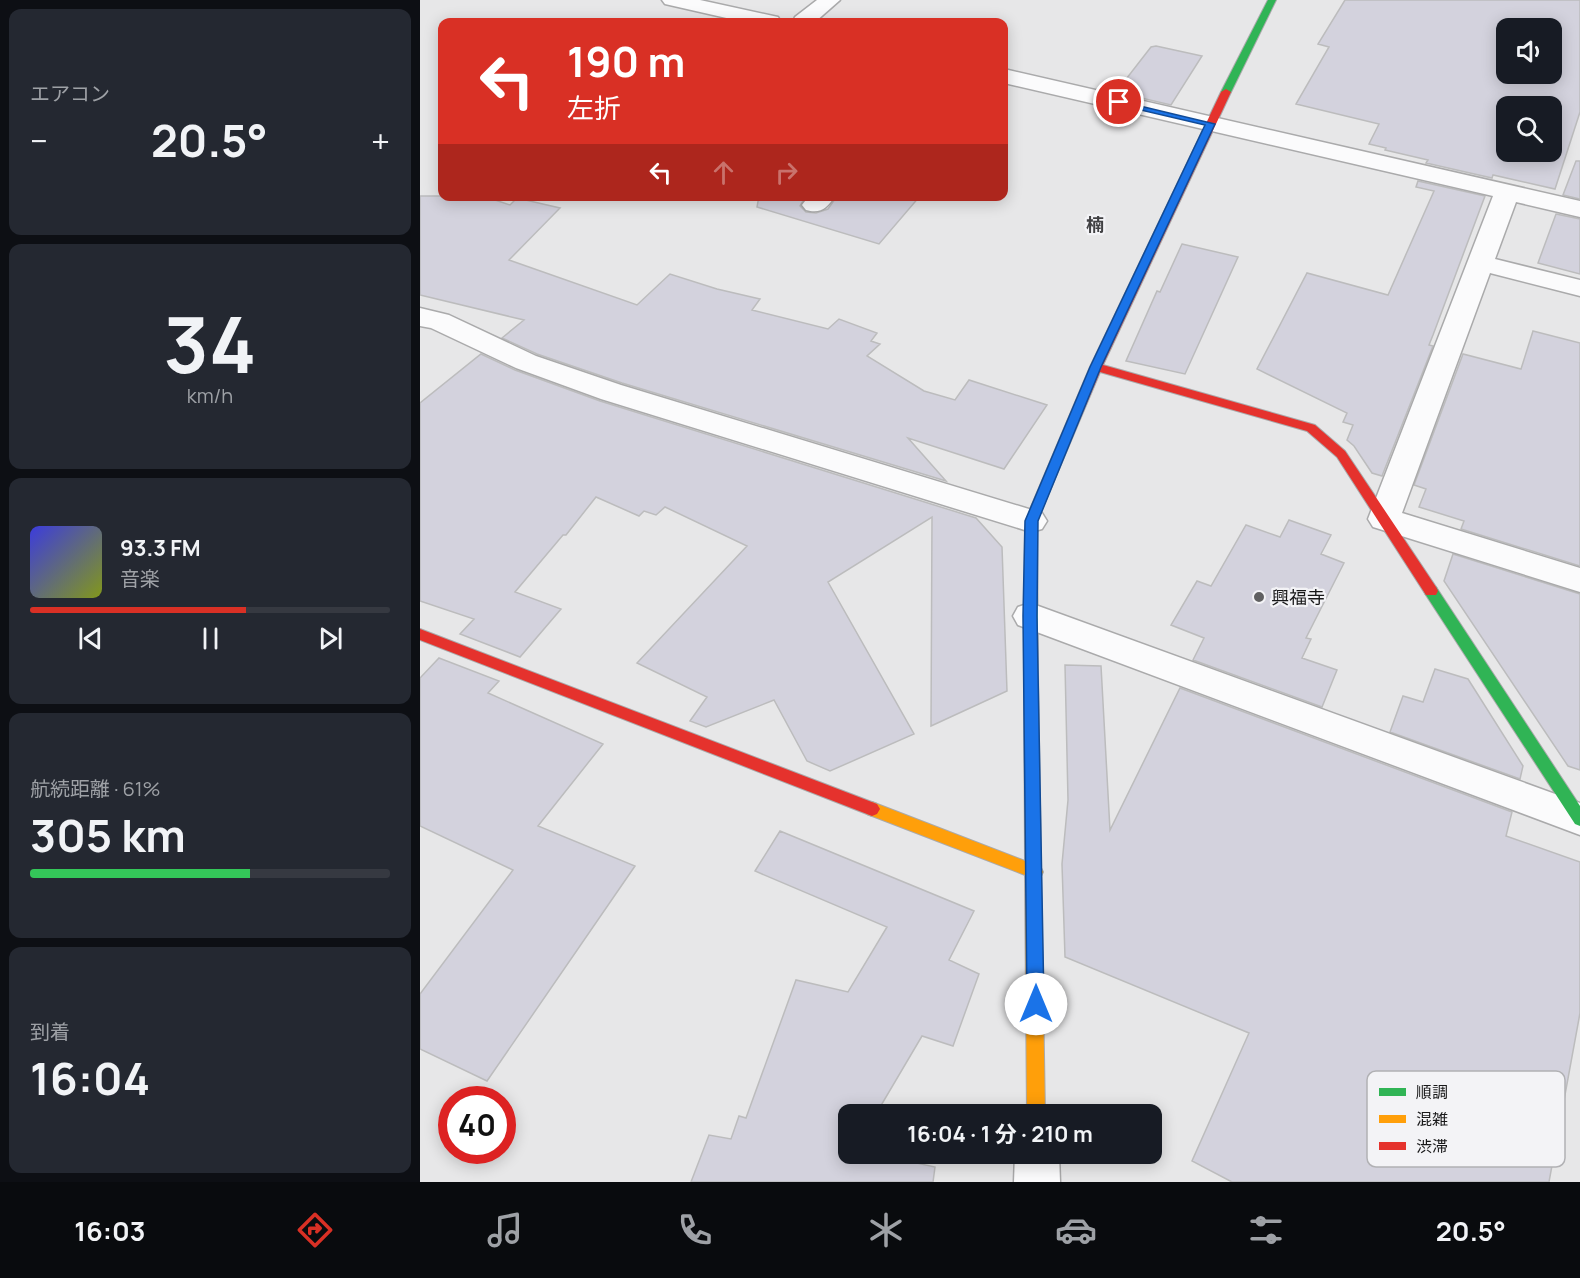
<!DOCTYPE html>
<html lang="ja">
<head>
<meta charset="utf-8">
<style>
  body { margin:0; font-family:Manrope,"Noto Sans JP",sans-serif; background:#242831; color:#f1f3f6; height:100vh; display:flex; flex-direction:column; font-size:22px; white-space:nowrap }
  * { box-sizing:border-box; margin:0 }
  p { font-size:20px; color:#9ea1a6 }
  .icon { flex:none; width:33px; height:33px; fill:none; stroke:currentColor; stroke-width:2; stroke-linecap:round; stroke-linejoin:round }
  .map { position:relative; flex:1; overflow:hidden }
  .details { display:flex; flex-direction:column; gap:9px; padding:9px; background:#0d0f14; width:420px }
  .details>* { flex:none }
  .hud { position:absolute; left:18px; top:18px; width:570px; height:183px; border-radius:12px; box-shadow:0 3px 15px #0003; background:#d93025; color:#fff; overflow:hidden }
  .tools { position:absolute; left:1076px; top:18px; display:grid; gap:12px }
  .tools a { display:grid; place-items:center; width:66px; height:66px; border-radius:12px; background:#171b24; box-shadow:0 3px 15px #0003; font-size:30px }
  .speed { position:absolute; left:18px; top:1086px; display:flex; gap:12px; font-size:30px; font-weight:700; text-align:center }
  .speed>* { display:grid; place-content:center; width:78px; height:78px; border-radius:50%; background:#171b24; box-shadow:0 3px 15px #0003; line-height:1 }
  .speed .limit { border:9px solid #d22; background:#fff; color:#111 }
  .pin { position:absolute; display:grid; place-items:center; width:51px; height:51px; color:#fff; margin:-26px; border:3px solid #fff; border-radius:50%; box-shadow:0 2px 6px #0007 }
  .me { position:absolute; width:66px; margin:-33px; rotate:0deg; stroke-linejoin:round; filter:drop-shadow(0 0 4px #0008) }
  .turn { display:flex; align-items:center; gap:21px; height:126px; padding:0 30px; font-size:27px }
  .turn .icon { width:78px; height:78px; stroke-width:2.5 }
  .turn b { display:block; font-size:42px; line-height:51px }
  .lanes { display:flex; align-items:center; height:57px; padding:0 30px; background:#0003; justify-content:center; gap:30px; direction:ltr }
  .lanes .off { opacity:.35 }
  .big { font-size:45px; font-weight:700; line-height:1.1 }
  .details .tile { flex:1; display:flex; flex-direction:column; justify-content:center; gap:9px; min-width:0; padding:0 21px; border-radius:12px; background:#242831 }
  .details .dial { align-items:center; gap:0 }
  .dial b { font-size:78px; line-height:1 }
  .song { display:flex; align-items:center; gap:18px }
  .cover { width:72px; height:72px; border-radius:9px; background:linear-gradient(135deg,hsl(240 70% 55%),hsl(70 70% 35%)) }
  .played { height:6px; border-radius:3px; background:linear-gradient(90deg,#d93025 60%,#363941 60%) }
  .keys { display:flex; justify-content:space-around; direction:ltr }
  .heat { display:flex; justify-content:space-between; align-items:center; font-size:33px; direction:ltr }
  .charge { height:9px; border-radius:4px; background:linear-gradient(90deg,#34c759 61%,#363941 0) }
  .trip { position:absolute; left:418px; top:1104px; width:324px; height:60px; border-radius:12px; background:#171b24; box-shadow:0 3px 15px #0003; font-weight:700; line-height:60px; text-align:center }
  .tabs { display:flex; height:96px; justify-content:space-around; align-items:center; background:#090b0e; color:#9ea1a6 }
  .tabs .icon { width:42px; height:42px }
  .tabs .on { color:#d93025 }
  .tabs b { font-size:27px; color:#f1f3f6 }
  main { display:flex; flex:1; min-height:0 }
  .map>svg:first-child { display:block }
</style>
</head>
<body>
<main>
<section class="details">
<div class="tile"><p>エアコン</p>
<div class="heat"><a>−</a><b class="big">20.5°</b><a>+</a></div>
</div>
<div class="tile dial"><b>34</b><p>km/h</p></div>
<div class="tile">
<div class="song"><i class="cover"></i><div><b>93.3 FM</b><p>音楽</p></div></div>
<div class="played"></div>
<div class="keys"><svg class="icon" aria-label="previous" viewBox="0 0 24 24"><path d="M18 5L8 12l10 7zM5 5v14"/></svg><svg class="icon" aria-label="pause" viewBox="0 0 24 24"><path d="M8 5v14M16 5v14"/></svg><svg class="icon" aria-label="next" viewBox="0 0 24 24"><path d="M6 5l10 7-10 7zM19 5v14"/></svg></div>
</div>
<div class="tile"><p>航続距離 · 61%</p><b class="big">305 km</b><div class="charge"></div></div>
<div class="tile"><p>到着</p><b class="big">16:04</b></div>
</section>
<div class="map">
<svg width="1160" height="1182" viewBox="0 0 1160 1182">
  <rect width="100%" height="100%" fill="#e7e7e8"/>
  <path fill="#d3d2dd" stroke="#bcbcbd" stroke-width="1.5" fill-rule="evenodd" d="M925,0H1160V112L1135,189L1073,175L1072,178L1006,163L1008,160L965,150L966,148L949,144L959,124L876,104L909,47L898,44ZM1086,28H1131V74H1086ZM1086,106H1131V152H1086Z
    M736,46L782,56L751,105L696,92L731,47Z
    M1156,161H1160V199L1143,195Z
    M998,181L1065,196L1013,335L1009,345L1013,346L962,476L952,473L934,446L927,440L933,425L923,422L927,413L837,369L887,273L968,295L1014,191L996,187Z
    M0,196H63L90,205L97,198L140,208L89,260L217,305L250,274L297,289L340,299L332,310L408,329L419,319L457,333L451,341L460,344L447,356L504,391L535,400L549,380L627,405L584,469L488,438L526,481L202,383L117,354L82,338L104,320L0,295Z
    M339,196H386L380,206L386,212L396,213L408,209L417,196H500L459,244L337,207Z
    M1136,214L1160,219V274L1118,263Z
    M762,244L818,257L765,374L706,361L737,291L740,292Z
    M1113,331L1160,343V566L1041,529L1044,521L999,507L1006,489L994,485L1043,354L1101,369Z
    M61,354L95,370L180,401L556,518L582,547L587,691L511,726L512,517L408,582L494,734L410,771L387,761L354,700L286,727L270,721L287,697L217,663L327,546L245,507L236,515L224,511L219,516L176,497L146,535H143L95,592L141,609L100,657L40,634L54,619L0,601V403Z
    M869,520L911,535L901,554L924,563L886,638L891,639L882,658L917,670L902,707L773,660L784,638L751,625L777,581L791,586L826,525L860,537Z
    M1033,554L1160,594V770L1148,766L1024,581Z
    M19,658L79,681L68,693L183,744L118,826L215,866L67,1081L0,1049V994L93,870L0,826V678Z
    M645,665L681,666L690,830L760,688L1092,812L1086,836L1160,862V1013L1129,1182H812L772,1161L829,1033L645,957L642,864L648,800Z
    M1015,669L1048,679L1103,766L1100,779L970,732L983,696L1003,702Z
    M360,831L554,911L529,960L559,974L533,1046L502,1036L456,1114H429V1154H456L515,1167L513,1182H271L289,1135L311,1139L319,1116L326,1118L376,980L428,992L467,927L335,871Z"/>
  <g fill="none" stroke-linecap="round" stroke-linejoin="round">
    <g stroke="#aaaaab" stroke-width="3">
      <path id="street" d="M242,0H280L358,17L361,22H324L245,4Z
        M397,0H420L395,22H373L375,17Z
        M584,69L1160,201V217L1096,202L1075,259L1160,280V296L1070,273L982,513L1160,568V592L953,527L948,519L1073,196L584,83Z
        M389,196H415C407,208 401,214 386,210L382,205Z
        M0,308L29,315L116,356L201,385L622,513L627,521L622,529L611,532L181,399L96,368L11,328L0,326Z
        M610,603L1160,803V835L598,625L593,616L598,607Z
        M595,1154H639L640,1182H594Z"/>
    </g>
    <g stroke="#aaaaab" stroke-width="2">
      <path id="fast" d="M848,0H856L811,92L803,94L801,92Z
        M641,446L647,450L617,521L618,674L616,678H606L604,674L605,521L635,450Z
        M1011,586L1016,587L1160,806V826L1155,824L1006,595L1004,591Z"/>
    </g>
    <g stroke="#aaaaab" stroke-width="2">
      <path id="slow" d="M611,668L616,670L618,674L621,868L623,872L621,876L625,1114H607L605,875L447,814L444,809L447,804L452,802L605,861L604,674L606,670Z"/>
    </g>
    <g stroke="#aaaaab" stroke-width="2">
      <path id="jam" d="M806,89L811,92L683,365L895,425L925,451L1016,587L1018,591L1016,595H1006L917,457L887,431L680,372L647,450L641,454L635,450L670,367L801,92Z
        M0,629L457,804L460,809L457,814L452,816L447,814L0,640Z"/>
    </g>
    <use href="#street" fill="#fbfbfc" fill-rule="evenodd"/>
    <use href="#fast" fill="#30b455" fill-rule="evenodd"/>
    <use href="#slow" fill="#ff9f0a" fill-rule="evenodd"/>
    <use href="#jam" fill="#e5322d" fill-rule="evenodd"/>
  </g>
  <path fill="#1a73e8" stroke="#114b97" stroke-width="1.5" d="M695,100L795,124L681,367L618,521L617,616L624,1004L622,1010L616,1013L610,1010L607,1004L603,616L605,521L670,367L785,125L695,104Z"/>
  <circle fill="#606061" stroke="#f3f3f6" stroke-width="2" cx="839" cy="597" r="6"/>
  <g text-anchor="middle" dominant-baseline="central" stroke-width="4.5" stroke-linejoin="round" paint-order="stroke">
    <g font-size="18" font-weight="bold" fill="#414143" stroke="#f3f3f6">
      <text x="675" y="224">楠</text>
    </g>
    <g font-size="18" fill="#181819" stroke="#f3f3f6" text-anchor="start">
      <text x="851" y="597">興福寺</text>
    </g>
  </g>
  <rect x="947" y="1071" width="198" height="96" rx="9" fill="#f3f3f6" stroke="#b1b1b4" stroke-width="1.5"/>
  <rect x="959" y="1088" width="27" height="8" fill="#30b455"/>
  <rect x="959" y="1115" width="27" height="8" fill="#ff9f0a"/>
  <rect x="959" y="1142" width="27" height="8" fill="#e5322d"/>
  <g font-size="16" fill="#181819">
    <text x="996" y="1098">順調</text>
    <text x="996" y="1125">混雑</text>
    <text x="996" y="1152">渋滞</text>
  </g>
</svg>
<div class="tools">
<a><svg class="icon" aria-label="sound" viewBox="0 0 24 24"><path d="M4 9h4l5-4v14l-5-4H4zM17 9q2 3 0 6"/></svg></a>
<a><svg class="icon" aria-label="search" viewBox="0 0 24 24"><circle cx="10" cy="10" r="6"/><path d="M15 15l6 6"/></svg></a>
</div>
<div class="speed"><div class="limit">40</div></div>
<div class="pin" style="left:699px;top:102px;background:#d93025"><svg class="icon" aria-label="arrive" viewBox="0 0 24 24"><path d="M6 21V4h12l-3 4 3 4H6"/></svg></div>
<svg class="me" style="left:616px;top:1004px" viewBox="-20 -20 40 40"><circle r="19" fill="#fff"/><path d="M0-13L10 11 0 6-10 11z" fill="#1a73e8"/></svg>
<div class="trip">16:04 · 1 分 · 210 m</div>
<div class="hud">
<div class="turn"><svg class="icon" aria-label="left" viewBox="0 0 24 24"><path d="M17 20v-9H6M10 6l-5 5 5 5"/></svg><div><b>190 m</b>左折</div></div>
<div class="lanes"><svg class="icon" aria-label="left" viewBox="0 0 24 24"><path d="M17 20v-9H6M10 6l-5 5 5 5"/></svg><svg class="icon off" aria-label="ahead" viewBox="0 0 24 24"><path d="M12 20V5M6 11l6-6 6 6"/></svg><svg class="icon off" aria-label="right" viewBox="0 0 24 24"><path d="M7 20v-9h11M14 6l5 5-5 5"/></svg></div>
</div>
</div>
</main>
<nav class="tabs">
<b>16:03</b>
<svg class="icon on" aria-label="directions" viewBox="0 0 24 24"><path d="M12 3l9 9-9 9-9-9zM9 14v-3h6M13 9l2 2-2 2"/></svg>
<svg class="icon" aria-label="music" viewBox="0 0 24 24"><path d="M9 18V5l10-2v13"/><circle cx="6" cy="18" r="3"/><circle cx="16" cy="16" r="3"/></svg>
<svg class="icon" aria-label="phone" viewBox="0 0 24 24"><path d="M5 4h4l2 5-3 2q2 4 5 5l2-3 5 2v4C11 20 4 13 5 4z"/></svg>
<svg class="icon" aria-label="climate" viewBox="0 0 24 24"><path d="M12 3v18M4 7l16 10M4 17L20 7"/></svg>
<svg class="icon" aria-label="car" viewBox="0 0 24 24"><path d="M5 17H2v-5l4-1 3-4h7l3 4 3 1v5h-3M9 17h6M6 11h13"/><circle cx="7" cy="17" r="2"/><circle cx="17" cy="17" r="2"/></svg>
<svg class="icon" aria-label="filters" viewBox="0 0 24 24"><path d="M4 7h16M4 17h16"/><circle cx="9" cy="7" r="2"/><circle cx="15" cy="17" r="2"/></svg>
<b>20.5°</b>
</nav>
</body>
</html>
